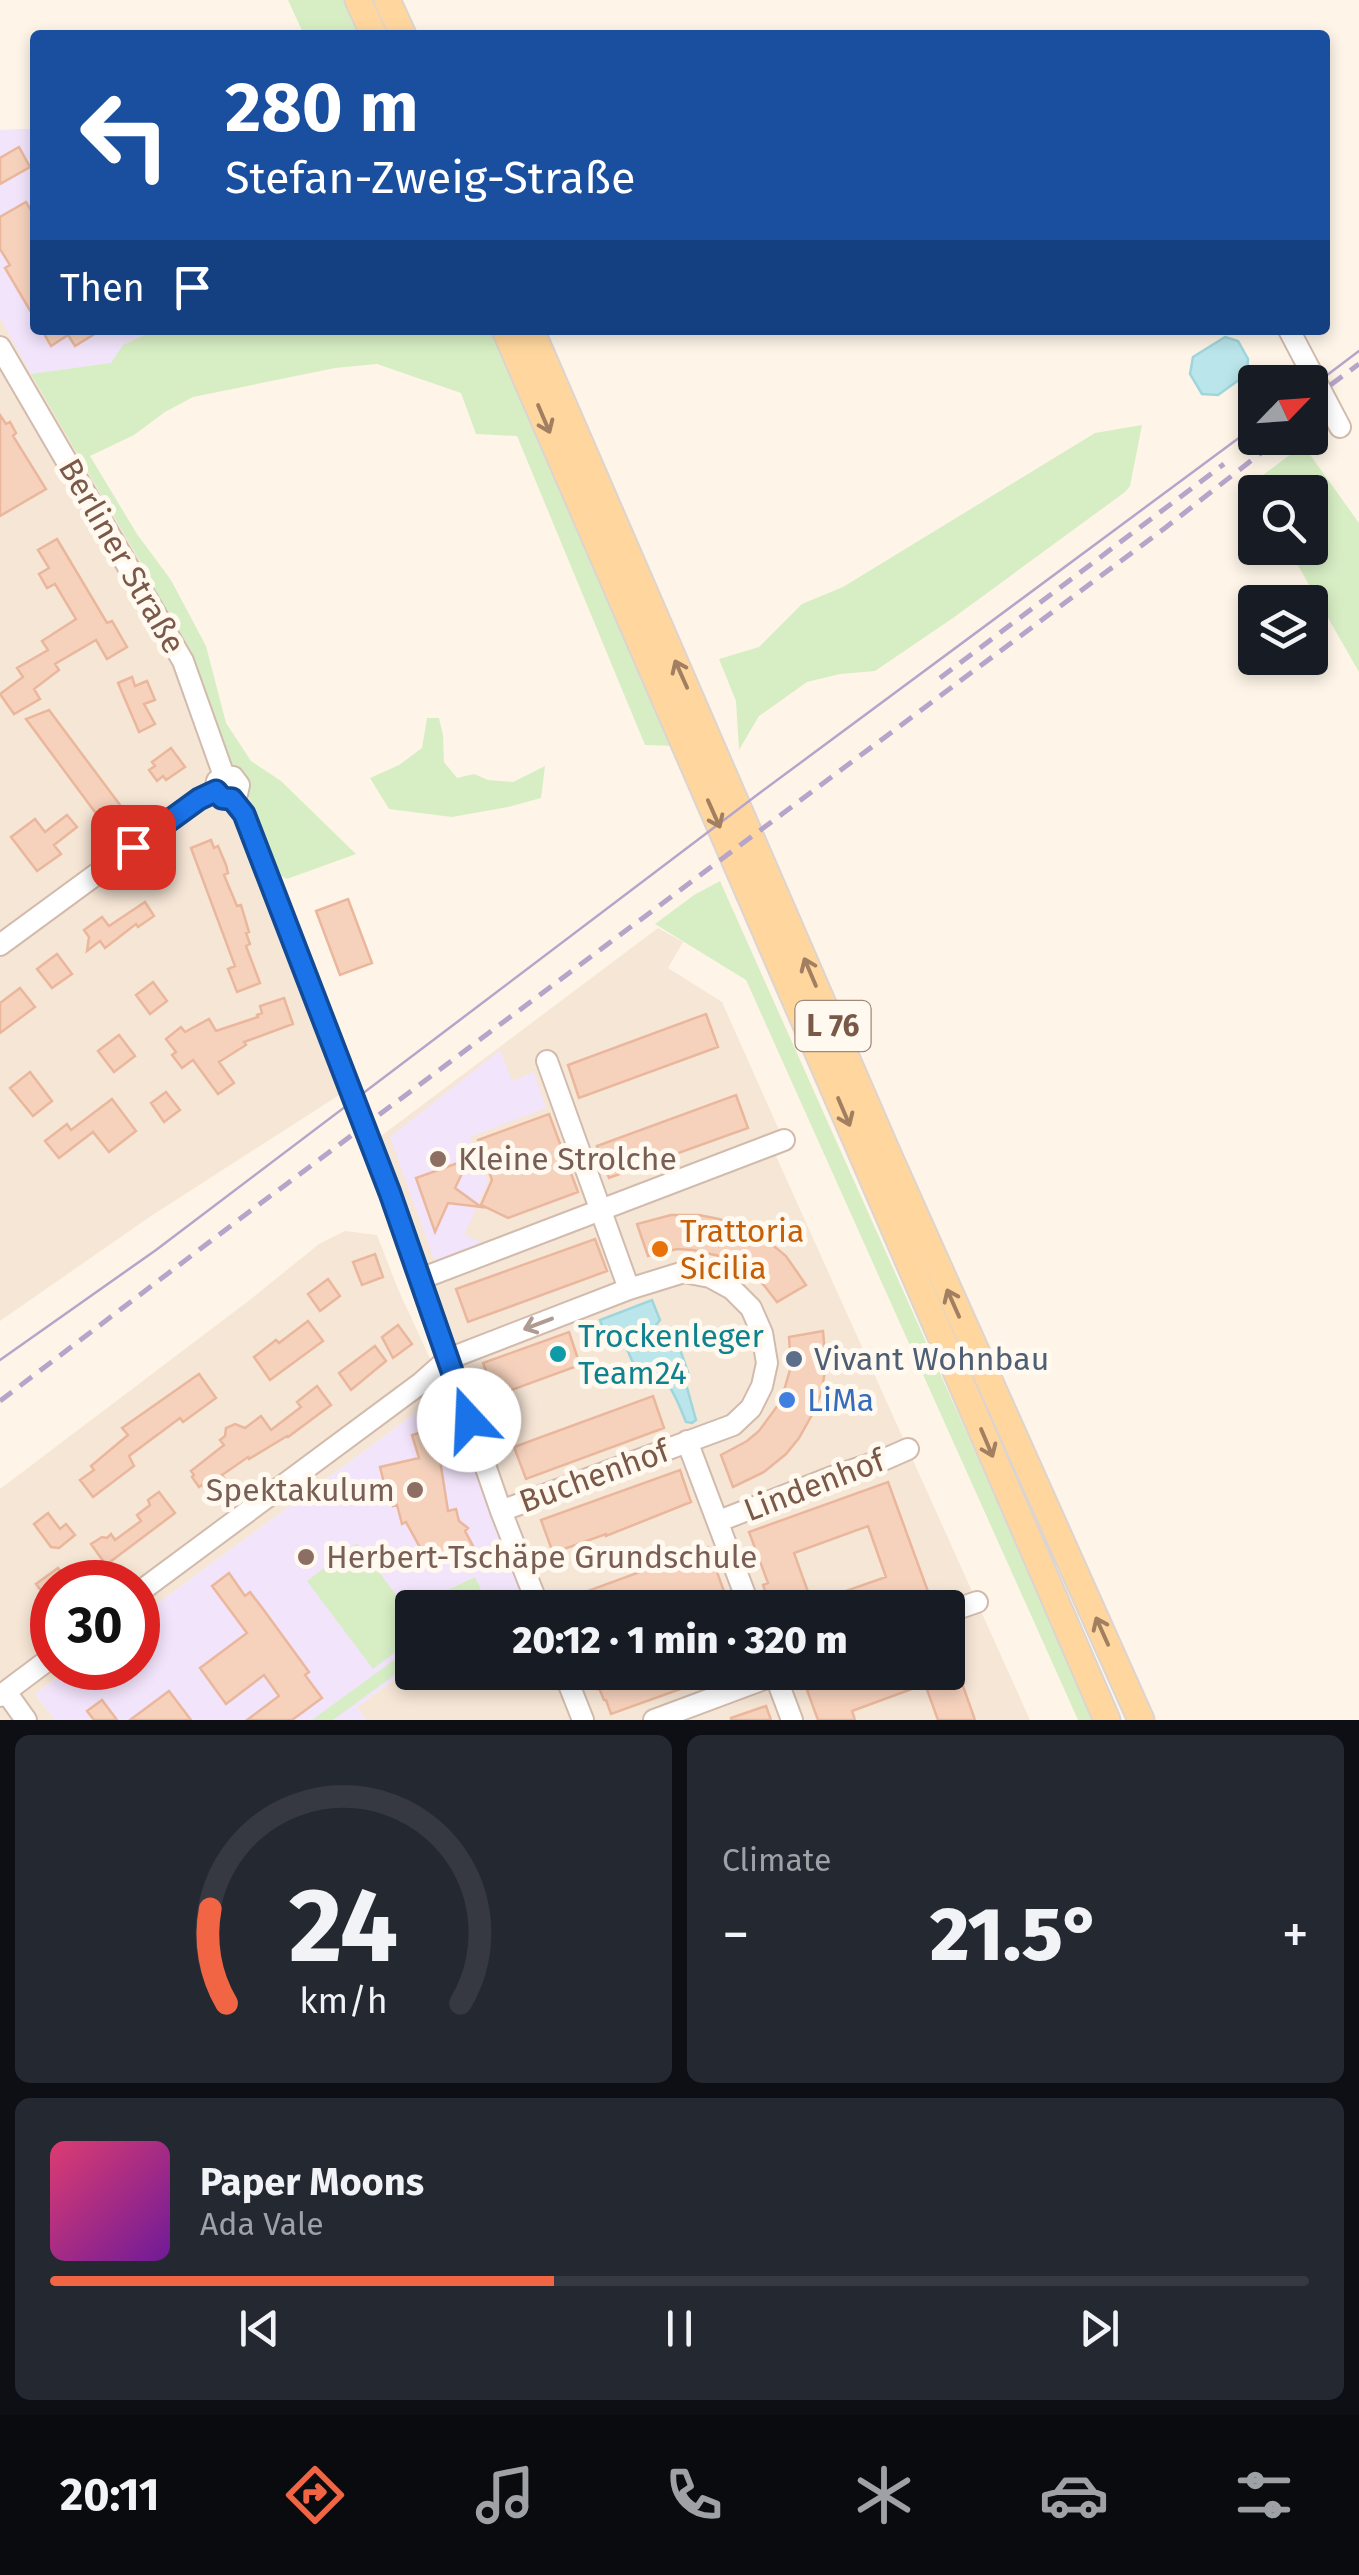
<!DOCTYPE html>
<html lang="en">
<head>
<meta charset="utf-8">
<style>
  body { margin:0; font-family:"Fira Sans",sans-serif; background:#242831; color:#f1f3f6; height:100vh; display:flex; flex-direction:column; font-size:38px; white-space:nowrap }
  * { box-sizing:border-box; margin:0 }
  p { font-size:32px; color:#9ea1a6 }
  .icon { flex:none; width:55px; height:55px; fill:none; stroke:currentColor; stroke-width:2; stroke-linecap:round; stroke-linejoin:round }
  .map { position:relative; height:1720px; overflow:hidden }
  .side { display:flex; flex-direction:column; gap:15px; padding:15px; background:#0d0f14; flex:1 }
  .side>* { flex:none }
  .top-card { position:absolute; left:30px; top:30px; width:1300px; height:305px; border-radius:10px; box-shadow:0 5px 15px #0003; background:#1a4fa0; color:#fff; overflow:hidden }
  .needle { width:65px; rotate:65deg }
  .controls { position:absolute; left:1238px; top:365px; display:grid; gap:20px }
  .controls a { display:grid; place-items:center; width:90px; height:90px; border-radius:10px; background:#171b24; box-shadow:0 5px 15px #0003; font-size:50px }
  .speed { position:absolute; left:30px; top:1560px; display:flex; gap:20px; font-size:50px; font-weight:700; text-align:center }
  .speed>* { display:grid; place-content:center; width:130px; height:130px; border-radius:50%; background:#171b24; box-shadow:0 5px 15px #0003; line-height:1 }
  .speed .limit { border:15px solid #d22; background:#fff; color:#111 }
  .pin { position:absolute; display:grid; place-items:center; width:85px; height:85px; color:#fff; margin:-42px; border-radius:20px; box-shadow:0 5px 15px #0006 }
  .me { position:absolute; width:110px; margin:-55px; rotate:340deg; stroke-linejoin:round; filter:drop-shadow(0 0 8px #0008) }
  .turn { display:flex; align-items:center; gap:35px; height:210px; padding:0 30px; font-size:45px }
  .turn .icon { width:130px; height:130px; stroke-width:2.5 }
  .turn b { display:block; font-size:70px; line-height:85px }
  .then { display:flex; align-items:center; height:95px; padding:0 30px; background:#0003; gap:20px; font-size:38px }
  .big { font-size:75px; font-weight:800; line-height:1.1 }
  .side .tile { flex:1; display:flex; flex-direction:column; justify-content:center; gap:15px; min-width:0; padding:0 35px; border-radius:15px; background:#242831 }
  .side .dial { align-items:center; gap:0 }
  .dial svg { height:260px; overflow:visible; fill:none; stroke:#363941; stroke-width:7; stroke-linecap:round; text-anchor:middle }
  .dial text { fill:#f1f3f6; stroke:none }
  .song { display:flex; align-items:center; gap:30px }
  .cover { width:120px; height:120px; border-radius:15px; background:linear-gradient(135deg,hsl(340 70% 55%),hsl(280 70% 35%)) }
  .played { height:10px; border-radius:5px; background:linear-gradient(90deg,#f16444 40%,#363941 40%) }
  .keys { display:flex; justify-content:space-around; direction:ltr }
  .heat { display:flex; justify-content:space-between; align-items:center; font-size:55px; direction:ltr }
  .side .tiles { flex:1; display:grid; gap:15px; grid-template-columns:1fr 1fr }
  .tile:last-child { grid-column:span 2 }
  .trip { position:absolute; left:395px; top:1590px; width:570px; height:100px; border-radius:10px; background:#171b24; box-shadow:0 5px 15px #0003; font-weight:800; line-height:100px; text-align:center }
  .tab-bar { display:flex; height:160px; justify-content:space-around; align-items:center; background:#090b0e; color:#9ea1a6 }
  .tab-bar .icon { width:70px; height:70px }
  .tab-bar .selected { color:#f16444 }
  .tab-bar b { font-size:45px; color:#f1f3f6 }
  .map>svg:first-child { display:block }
</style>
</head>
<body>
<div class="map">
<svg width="1359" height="1720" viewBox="0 0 1359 1720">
  <rect width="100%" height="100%" fill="#fef5e8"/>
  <path fill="#f6e6d6" d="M35,129V330H155L123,345L112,363L32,374L141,563L194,665L239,768L246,777L247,792L278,874L358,1083L151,1216L0,1321V130Z
    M658,928L683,942L668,968L722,1002L788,1150L776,1156L1030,1720H584L565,1673L948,1672V1608L540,1607L427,1262L381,1136Z
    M345,1231L377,1235L398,1289L450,1402L420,1410L138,1618V1582H52V1668H70L35,1694L55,1720H0V1489L251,1299L319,1244Z
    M412,1667V1672L423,1673L432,1677L441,1672L563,1673L582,1720H366L357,1707Z"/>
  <path fill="#f2e4fb" d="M35,129V330H155L123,345L112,363L31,374L0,318V130Z
    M500,1050L512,1081L534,1072L546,1108L470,1137L488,1182L464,1235L489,1245L436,1265L390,1137Z
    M450,1402L536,1607L412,1608V1667L357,1707L366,1720H55L35,1694L70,1668H138V1618L420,1410Z"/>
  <path fill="#d7eec4" d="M288,0H346L362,35H304Z
    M155,330H495L673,746L645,745L517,436L476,434L461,393L377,364L335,368L193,397L165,412L134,435L90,456L137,534L171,580L206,646L226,723L251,761L281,781L356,854L287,879L278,874L247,792L246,777L239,768L231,764L194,665L141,563L31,374L111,363L123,345Z
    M1142,425L1130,486L1125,492L953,618L875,671L840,674L807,682L759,716L739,750L736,701L719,659L759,647L802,604L843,587L1095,433Z
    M1303,445L1359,523V672L1288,548H1310V492H1256L1251,484Z
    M427,718H439L443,735L444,762L457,778L474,774L488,780L513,782L545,766L541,798L508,807L452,817L389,809L370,778L399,765L422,748Z
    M720,881L1095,1720H1078L746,980L655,924L694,895Z
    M357,1543L412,1616V1639L373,1669L307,1581Z
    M475,1577L489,1607H437L431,1598Z
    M401,1655L408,1665L333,1720H312Z"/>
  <path fill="#bae5ea" stroke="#9fd6dd" stroke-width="2.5" d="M1225,337L1238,341L1248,359L1247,374L1218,395L1202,394L1190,374L1193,357Z
    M652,1300L660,1320L656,1325V1331L665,1338L675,1335L690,1378L686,1384L696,1420L692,1423L686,1422C675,1395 667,1369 634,1365L622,1338L608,1342L600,1320Z"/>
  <path fill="#f6d2bd" stroke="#eab79c" stroke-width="2.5" fill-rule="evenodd" d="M19,147L30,167L0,184V158Z
    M26,202L35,217V319L5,268L10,265L0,249V217Z
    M42,330H101L75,346L68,335L51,346Z
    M0,415L6,424L10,422L16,433L13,436L46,489L0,516Z
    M57,539L107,623L112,621L127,647L107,659L96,640L55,664L59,670L34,689L40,699L14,714L0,694L23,677L17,668L48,650L42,641L76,619L55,584L47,588L39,574L49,568L38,550Z
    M132,677L135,686L147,681L155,700L144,704L155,724L139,732L118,683Z
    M49,710L129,817L109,831L26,719Z
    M171,748L185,767L166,780L163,776L157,781L149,770L155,766L152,762Z
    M67,815L77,827L54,845L61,854L37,871L11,837L35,819L45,832Z
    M211,840L214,848L218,846L226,865L228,873L224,875L237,906L241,905L249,932L246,933L250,944L246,946L260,983L237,992L228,969L235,966L191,848Z
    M348,899L372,963L340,975L316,911Z
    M145,902L154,916L138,927L136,924L105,948L100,941L87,951L89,937L84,930L102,917L109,926Z
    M57,954L72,974L52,988L37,969Z
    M153,982L167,1001L150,1014L136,995Z
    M20,988L35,1007L0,1033V1003Z
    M284,998L293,1024L244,1042L246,1045L219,1062L234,1083L218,1094L193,1060L182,1068L172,1055L176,1052L166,1039L181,1027L185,1032L209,1019L216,1031L258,1017L257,1015L262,1013L260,1006Z
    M706,1014L718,1047L579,1098L568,1065Z
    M119,1035L135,1056L114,1072L98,1051Z
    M30,1072L52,1101L33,1116L10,1088Z
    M166,1092L180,1110L164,1122L151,1103Z
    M736,1095L748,1128L609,1178L597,1146Z
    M112,1099L136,1131L109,1152L93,1132L59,1158L45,1141L67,1124L71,1130Z
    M549,1114L578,1192L508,1218L481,1205L492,1180L478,1140Z
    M469,1159L455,1188L481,1207L448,1203L435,1232L416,1178Z
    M671,1215H699L719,1219L746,1228L764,1238L786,1256L806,1285L777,1302L759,1279L728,1258L693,1250L677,1249L648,1256L637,1224Z
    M595,1239L607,1271L468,1322L456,1289Z
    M375,1254L383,1277L362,1285L353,1262Z
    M328,1279L340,1296L320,1311L308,1294Z
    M308,1321L323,1341L270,1380L254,1357L276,1340L279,1343Z
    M398,1325L412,1344L393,1358L382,1337Z
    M823,1331L826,1366L821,1394L813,1413L799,1438L786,1454L764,1472L733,1487L721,1455L747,1441L759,1431L781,1401L791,1366L789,1337Z
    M569,1332L580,1365L495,1396L483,1363Z
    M375,1346L386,1361L351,1390L339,1373Z
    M199,1374L216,1398L183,1422L180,1418L129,1456L134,1466L93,1497L80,1480L94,1470L91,1466L128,1435L122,1428Z
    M317,1386L331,1405L288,1437L287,1436L249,1459L248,1457L222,1475L224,1478L214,1485L213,1483L205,1489L202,1485L199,1487L192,1477L194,1475L191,1471L224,1445L220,1440L225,1436L226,1428L235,1424L245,1428L261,1416L271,1430L301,1407L297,1402Z
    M653,1396L664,1428L526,1479L514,1447Z
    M430,1430L435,1447H438L448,1511L456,1509L459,1521L468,1528L465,1531L473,1546L435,1566L426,1549L422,1551L406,1522L402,1524L397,1505L393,1506L389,1486L385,1487L380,1467L419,1458L412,1435Z
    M680,1470L691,1502L606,1536V1534L553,1553L541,1520Z
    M888,1482L930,1597L902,1608H777L773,1597L768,1599L763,1585L768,1583L749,1532ZM868,1526L886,1577L812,1603L794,1553Z
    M159,1492L175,1513L106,1565L91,1544L102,1537L107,1538L111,1534L115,1540L141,1521L137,1515L150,1505L148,1500Z
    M48,1513L60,1529L66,1524L75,1535L59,1548L51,1547L34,1524Z
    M708,1547L730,1608H693L688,1594L650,1608H552V1604Z
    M58,1568L69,1582H52V1605L36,1584Z
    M229,1573L245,1596L250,1592L263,1609L309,1672L305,1675L322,1698L292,1720H247L279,1696L264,1675L226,1704L200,1668L247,1633L212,1586Z
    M596,1672H696L700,1682L611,1714L606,1700H604L599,1688L597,1689L592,1677L597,1675Z
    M856,1672H958L975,1720H938L925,1684L852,1711L855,1720H818L807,1690Z
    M169,1691L191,1720H130Z
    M102,1700L117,1720H94L87,1711Z
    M766,1706L771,1720H731V1718Z"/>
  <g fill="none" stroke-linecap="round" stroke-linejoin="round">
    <g stroke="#d2bbac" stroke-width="24">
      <path id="minor" d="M1289,330L1340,427
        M0,347L183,661L224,776
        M232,799L237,794L239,785L233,777L224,776L217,781L215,791L222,798L232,799L244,814L390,1193L501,1511L539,1608
        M0,945L199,799L215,791
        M547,1061L629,1289
        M420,1279L784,1140
        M687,1441L750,1608
        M719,1521L832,1477L883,1460L908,1449
        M138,1593L421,1383L448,1359L629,1289L684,1272L710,1277L732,1289L751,1308L762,1333L767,1363L762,1386L751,1408L733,1425L501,1511
        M948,1612L977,1602
        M564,1672L583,1720
        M774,1672L792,1720
        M6,1692L26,1720
        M0,1696L52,1657
        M654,1720L783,1672"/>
    </g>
    <g stroke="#ddd4d0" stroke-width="29">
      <path id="major" d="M358,0L374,35
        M387,0L403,35
        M505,330L1107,1720
        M531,330L888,1154L1141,1720"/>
    </g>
    <use href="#minor" stroke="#fff" stroke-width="20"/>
    <use href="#major" stroke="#ffd79e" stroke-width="25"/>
    <path stroke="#b7a4ca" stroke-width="2.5" d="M1310,388L1359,351
      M0,1360L156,1250L757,795L1255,426"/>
    <path stroke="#b7a4ca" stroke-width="5" stroke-dasharray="15 10" stroke-linecap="butt" d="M1310,400L1359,364
      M940,678L1224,464
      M0,1401L245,1215L1165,528L1280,438"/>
  </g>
  <defs><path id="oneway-shaft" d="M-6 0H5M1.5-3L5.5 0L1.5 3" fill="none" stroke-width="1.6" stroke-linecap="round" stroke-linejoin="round" transform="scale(2.5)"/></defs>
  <g stroke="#a37f62">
    <use href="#oneway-shaft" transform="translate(544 419) rotate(67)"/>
    <use href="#oneway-shaft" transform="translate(681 674) rotate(-114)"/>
    <use href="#oneway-shaft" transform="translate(714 814) rotate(66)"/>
    <use href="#oneway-shaft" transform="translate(810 972) rotate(-113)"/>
    <use href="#oneway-shaft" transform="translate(844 1112) rotate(67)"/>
    <use href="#oneway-shaft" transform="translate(953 1303) rotate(-114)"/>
    <use href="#oneway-shaft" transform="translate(987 1443) rotate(67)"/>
    <use href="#oneway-shaft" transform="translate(1102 1631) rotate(-114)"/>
  </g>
  <use stroke="#b09b92" href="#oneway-shaft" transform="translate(538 1324) rotate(159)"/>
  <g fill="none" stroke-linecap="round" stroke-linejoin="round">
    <g stroke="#114b97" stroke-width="25">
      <path id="route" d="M133,847L199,799L216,791L222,798L232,799L244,814L390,1193L469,1420"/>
    </g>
    <use href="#route" stroke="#1a73e8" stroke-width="18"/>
  </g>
  <g fill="#8d6e63" stroke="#fff9f0" stroke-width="4">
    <circle cx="438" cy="1159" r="10"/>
    <circle cx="415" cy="1490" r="10"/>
    <circle cx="306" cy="1557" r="10"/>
  </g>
  <circle fill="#e8710a" stroke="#fff9f0" stroke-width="4" cx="660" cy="1249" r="10"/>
  <circle fill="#0f9aa8" stroke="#fff9f0" stroke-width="4" cx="558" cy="1354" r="10"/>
  <circle fill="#5c6f8a" stroke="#fff9f0" stroke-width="4" cx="794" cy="1359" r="10"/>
  <circle fill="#3f7fe0" stroke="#fff9f0" stroke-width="4" cx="787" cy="1400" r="10"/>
  <g text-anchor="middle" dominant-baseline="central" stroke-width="10" stroke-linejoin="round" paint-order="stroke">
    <rect fill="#fff9f0" stroke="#a3897b" stroke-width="2.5" x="795.5" y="1001" width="75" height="50" rx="8"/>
    <g font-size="30" font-weight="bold" fill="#7b5949">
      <text x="833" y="1026">L 76</text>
    </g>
    <g font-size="32" fill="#7b5949" stroke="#fff9f0">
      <text transform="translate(122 556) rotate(60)">Berliner Straße</text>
      <text transform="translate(594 1476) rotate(-20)">Buchenhof</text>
      <text transform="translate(814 1485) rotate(-21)">Lindenhof</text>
    </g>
    <g font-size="32" fill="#785e54" stroke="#fff9f0" text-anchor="start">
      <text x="458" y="1159">Kleine Strolche</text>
      <text x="395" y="1490" text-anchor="end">Spektakulum</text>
      <text x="326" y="1557">Herbert-Tschäpe Grundschule</text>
    </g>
    <g font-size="32" fill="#c56008" stroke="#fff9f0" text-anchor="start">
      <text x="680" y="1231">Trattoria<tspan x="680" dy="37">Sicilia</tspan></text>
    </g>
    <g font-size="32" fill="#0d838f" stroke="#fff9f0" text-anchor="start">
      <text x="578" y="1336">Trockenleger<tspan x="578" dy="37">Team24</tspan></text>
    </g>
    <g font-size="32" fill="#4e5e75" stroke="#fff9f0" text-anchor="start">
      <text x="814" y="1359">Vivant Wohnbau</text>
    </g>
    <g font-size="32" fill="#366cbe" stroke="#fff9f0" text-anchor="start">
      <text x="807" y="1400">LiMa</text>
    </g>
  </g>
</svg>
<div class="controls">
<a><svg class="needle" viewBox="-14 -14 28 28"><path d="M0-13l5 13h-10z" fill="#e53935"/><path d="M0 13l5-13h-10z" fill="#9ea1a6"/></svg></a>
<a><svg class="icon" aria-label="search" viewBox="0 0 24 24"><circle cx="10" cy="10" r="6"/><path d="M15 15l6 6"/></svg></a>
<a><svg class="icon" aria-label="layers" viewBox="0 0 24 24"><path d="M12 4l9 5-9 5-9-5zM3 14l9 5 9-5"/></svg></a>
</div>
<div class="speed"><div class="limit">30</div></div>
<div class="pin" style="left:133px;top:847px;background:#d93025"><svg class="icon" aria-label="arrive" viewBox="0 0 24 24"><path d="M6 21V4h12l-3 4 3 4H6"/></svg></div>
<svg class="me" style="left:469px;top:1420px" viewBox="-20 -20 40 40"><circle r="19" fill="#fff"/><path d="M0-13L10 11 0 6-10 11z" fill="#1a73e8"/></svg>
<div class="trip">20:12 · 1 min · 320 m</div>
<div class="top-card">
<div class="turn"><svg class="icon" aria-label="left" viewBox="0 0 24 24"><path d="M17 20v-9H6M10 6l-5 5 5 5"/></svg><div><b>280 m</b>Stefan-Zweig-Straße</div></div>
<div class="then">Then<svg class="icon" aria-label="arrive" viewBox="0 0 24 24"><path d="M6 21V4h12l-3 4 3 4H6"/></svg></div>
</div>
</div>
<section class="side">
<div class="tiles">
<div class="tile dial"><svg viewBox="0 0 100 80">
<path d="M14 69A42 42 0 1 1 86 69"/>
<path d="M14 69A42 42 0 0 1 9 40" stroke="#f16444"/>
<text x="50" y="56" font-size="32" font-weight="700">24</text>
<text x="50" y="72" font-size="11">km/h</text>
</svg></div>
<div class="tile"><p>Climate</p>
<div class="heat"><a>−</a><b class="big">21.5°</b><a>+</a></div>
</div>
<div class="tile">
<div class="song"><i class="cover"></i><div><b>Paper Moons</b><p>Ada Vale</p></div></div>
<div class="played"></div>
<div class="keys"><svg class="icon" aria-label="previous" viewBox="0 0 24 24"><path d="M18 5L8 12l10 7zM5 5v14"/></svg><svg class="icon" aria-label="pause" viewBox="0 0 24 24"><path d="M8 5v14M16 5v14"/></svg><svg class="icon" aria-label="next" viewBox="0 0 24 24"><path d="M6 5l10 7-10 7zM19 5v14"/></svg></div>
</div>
</div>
</section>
<nav class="tab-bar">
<b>20:11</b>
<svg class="icon selected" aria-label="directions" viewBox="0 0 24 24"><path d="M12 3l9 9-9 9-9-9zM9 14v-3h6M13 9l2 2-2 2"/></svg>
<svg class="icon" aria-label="music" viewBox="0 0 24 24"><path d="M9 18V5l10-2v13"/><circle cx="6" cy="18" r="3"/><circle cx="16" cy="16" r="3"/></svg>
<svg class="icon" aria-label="phone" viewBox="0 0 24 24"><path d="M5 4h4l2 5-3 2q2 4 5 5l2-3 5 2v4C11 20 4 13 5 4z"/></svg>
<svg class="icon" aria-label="climate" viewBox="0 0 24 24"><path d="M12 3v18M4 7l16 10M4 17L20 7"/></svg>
<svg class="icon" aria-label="car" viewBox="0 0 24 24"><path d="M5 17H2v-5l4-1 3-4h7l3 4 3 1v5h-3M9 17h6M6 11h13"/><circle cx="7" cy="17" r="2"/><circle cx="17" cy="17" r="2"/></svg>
<svg class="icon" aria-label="filters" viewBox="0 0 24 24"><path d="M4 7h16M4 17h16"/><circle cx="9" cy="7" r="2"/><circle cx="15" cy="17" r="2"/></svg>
</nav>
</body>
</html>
